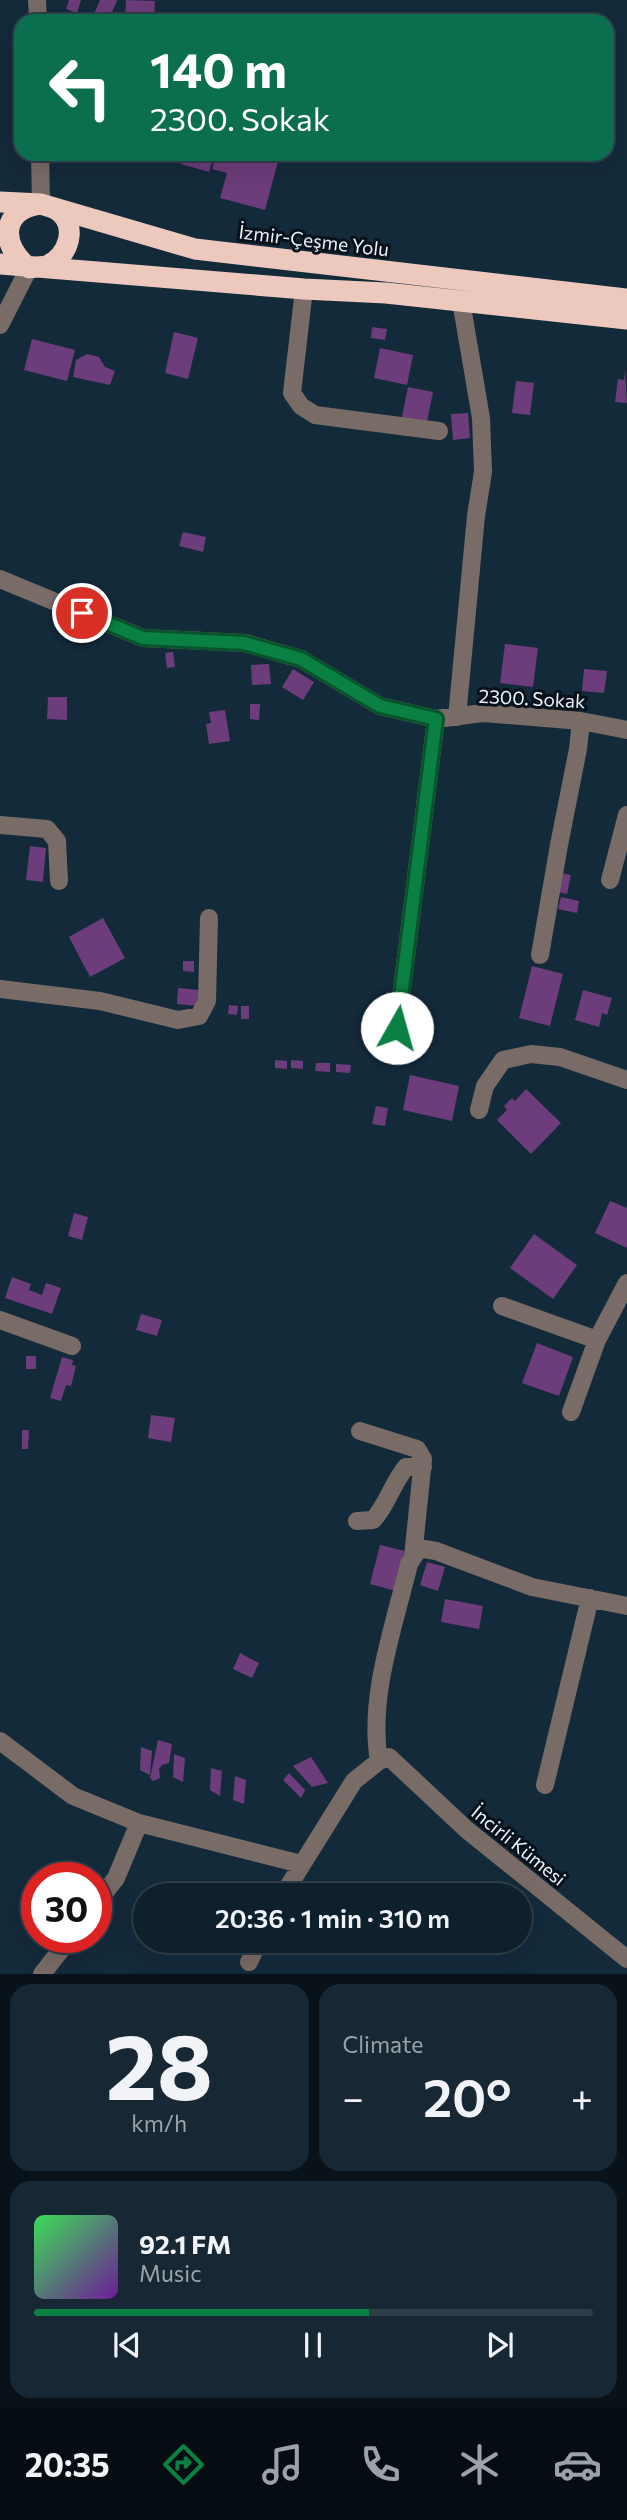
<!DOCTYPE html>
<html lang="en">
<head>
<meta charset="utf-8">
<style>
  body { margin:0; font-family:Commissioner,sans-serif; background:#172834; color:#f1f3f6; height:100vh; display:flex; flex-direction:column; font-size:26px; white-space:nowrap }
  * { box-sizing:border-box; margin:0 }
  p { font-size:23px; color:#9ba3a9 }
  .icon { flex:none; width:38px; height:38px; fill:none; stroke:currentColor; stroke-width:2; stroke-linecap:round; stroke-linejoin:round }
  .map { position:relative; height:1974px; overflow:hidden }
  .details { display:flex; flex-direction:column; gap:10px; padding:10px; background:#081218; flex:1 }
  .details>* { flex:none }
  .hud { position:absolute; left:14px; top:14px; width:600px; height:147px; border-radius:21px; box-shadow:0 7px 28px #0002,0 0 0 2px #2e3e48; background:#0b6e4f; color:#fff; overflow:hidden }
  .speed { position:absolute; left:21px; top:1862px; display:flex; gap:14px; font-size:35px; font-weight:700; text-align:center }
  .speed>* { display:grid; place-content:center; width:91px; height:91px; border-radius:50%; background:#0e202c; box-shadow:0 7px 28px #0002,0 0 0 2px #2e3e48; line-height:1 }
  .speed .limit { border:10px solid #d22; background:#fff; color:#111 }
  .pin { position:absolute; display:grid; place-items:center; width:60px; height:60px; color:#fff; margin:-30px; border:4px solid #fff; border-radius:50%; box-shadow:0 2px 7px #0007 }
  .me { position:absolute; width:77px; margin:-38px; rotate:7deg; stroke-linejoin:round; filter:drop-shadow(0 0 5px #0008) }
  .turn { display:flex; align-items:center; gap:24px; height:147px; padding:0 21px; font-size:32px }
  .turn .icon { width:91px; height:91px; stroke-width:2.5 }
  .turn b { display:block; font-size:49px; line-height:60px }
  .big { font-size:52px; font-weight:600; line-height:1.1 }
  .details .tile { flex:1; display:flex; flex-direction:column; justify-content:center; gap:10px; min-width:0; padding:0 24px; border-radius:21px; background:#172834 }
  .details .dial { align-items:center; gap:0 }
  .dial b { font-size:91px; line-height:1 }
  .song { display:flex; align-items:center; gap:21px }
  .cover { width:84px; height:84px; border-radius:10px; background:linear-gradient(135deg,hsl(130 70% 55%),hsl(280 70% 35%)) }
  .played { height:7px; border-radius:4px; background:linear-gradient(90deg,#0b8043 60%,#2e3e48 60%) }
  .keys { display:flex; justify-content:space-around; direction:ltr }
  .heat { display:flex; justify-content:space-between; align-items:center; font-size:38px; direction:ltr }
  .details .tiles { flex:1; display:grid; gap:10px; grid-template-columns:1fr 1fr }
  .tile:last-child { grid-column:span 2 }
  .trip { position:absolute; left:133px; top:1883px; width:399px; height:70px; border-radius:35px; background:#0e202c; box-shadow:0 7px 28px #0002,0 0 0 2px #2e3e48; font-weight:600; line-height:70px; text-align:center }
  .tabs { display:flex; height:112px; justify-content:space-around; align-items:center; background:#060d12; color:#9ba3a9 }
  .tabs .icon { width:49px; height:49px }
  .tabs .selected { color:#0b8043 }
  .tabs b { font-size:32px; color:#f1f3f6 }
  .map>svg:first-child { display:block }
</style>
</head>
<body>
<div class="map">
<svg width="627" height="1974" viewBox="0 0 627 1974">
  <rect width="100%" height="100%" fill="#132a3b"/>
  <path fill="#6d3c7a" d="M69,0H81L77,13L66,9Z
    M100,0H117L109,20L94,14Z
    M126,0L155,1L154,21H125Z
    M154,154H180L177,163L153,157Z
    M184,154H214L209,172L181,164Z
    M216,154H280L265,210L220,198L227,173L212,169Z
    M372,327L387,329L385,340L371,338Z
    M174,332L198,338L188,379L165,373Z
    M32,339L75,350L67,381L24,370Z
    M380,348L413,355L407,385L374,378Z
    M87,354L99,357L105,367L115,371L110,385L73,377L76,360Z
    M625,370L627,403L615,402L618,379L624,380Z
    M516,381L534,383L530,415L512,413Z
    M408,387L433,392L426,426L401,421Z
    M468,413L470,438L453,440L451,414Z
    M183,532L206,537L203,552L179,546Z
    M505,644L538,648L533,687L500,683Z
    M173,652L175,667L167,668L165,653Z
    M269,664L271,684L252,685L251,665Z
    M293,669L314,682L303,700L282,687Z
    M584,669L607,671L604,693L582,691Z
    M48,697H67V720L47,719Z
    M250,704H260L259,720L250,719Z
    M225,710L230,741L209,744L206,724L211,723L209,712Z
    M30,846L46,848L43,882L26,880Z
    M557,872L571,875L567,894L554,891Z
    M561,897L579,901L577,913L558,909Z
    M103,918L125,958L90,977L69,937Z
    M183,961H194V972L183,971Z
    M532,966L563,974L550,1026L519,1018Z
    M178,988L200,990L199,1006L177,1004Z
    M583,990L612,998L607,1015L602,1013L599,1027L575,1020Z
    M229,1005L238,1006L237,1015L228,1014Z
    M241,1006H249V1019H241Z
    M275,1060L287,1061V1069L275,1068Z
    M291,1060L303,1061V1069L291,1068Z
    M316,1063H330V1072L315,1071Z
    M336,1064L351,1065L350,1073L336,1072Z
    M410,1075L459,1086L452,1121L403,1110Z
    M526,1089L561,1123L531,1154L497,1120L507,1110L504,1106L512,1098L515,1101Z
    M376,1106L388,1108L385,1126L372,1124Z
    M610,1201L627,1208V1248L595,1233Z
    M74,1213L88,1217L82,1240L68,1236Z
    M534,1234L577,1265L553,1299L510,1268Z
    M12,1277L31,1284L29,1290L42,1295L46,1283L61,1288L52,1314L5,1298Z
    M141,1314L162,1320L157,1336L136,1330Z
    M537,1343L573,1357L559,1396L522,1383Z
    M26,1356H36V1369H26Z
    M62,1357L73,1360L72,1365L76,1366L71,1386L66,1385L61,1401L50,1398Z
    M151,1415L175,1418L171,1442L148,1438Z
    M22,1430H29L28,1449H22Z
    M380,1545L405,1551L396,1591L370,1584Z
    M427,1562L445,1567L438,1591L420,1585Z
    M445,1599L483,1606L479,1629L441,1622Z
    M240,1653L259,1663L252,1678L233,1669Z
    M158,1740L172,1744L169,1763L162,1765L159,1769L160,1778L153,1781L150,1778Z
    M141,1747L152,1751L150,1775L140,1770Z
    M174,1754L185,1758L183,1782L173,1777Z
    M311,1757L328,1783L312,1787L293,1766Z
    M211,1768L222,1771L220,1796L210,1790Z
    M289,1773L305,1790L301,1798L283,1780Z
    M235,1776L246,1780L244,1804L233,1800Z"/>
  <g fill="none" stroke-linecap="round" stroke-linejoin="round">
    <path stroke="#796b66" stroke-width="18" d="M37,0L38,21
      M40,154L41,204
      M304,289L292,393L301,406L315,415L439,431
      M0,325L29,268
      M0,579L143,638L245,643L301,659L380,706L436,719L483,713L581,721L627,730
      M457,717L476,516L483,472L481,418L461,301
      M0,825L47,829L57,841L59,881
      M610,880L627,815
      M540,955L559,845L578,749L581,721
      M0,989L100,1001L178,1020L199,1016L207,1001L209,918
      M397,1028L436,719
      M479,1110L485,1086L503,1060L531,1054L560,1057L627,1080
      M502,1306L597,1340
      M0,1320L72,1346
      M571,1412L597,1340L627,1283
      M360,1431L417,1449L423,1459L413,1557
      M357,1521L373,1520C387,1505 392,1484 406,1467H423
      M0,1741L73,1796L139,1823L301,1864
      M379,1761C368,1697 394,1627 409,1564L418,1550L424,1549L436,1551L532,1587L627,1606
      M545,1785L590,1598
      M283,1895L354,1781L379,1761L389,1757L467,1830L627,1959
      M96,1904L116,1878L139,1823
      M249,1962L259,1941
      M42,1974L71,1937"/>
    <path stroke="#ecc9bc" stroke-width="21" d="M0,202L41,204L195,249L627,299
      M41,204C46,206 53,207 57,210C79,224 69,258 46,266C42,267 35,267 29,268C0,246 0,209 41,204Z
      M0,264L304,289L386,293L627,319"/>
  </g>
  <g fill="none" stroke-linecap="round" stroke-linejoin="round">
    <g stroke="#07532c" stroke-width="18">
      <path id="route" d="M82,613L143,638L244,643L301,659L380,706L436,719L397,1028"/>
    </g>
    <use href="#route" stroke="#0b8043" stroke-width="12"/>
  </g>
  <g text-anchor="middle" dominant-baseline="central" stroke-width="6" stroke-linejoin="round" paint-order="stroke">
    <g font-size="19" fill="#e9f4fd" stroke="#081119">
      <text transform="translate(314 240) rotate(7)">İzmir-Çeşme Yolu</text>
      <text transform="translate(532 698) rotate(3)">2300. Sokak</text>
      <text transform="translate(519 1845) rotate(39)">İncirli Kümesi</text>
    </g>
  </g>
</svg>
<div class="speed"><div class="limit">30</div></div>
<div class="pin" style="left:82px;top:613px;background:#d93025"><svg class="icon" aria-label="arrive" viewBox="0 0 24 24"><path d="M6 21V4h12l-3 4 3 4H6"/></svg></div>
<svg class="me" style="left:397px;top:1028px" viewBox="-20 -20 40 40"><circle r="19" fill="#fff"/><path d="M0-13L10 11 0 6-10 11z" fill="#0b8043"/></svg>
<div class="trip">20:36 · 1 min · 310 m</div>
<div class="hud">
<div class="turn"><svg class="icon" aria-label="left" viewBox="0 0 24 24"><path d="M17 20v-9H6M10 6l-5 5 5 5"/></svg><div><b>140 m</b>2300. Sokak</div></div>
</div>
</div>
<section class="details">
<div class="tiles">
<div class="tile dial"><b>28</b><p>km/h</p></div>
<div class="tile"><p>Climate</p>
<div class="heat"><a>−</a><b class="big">20°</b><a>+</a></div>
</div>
<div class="tile">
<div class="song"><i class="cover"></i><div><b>92.1 FM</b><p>Music</p></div></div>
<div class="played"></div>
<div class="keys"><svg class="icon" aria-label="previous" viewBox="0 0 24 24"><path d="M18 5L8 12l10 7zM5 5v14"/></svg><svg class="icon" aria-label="pause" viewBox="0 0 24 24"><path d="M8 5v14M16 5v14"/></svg><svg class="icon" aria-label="next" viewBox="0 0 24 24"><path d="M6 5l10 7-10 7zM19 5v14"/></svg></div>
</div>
</div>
</section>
<nav class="tabs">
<b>20:35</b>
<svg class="icon selected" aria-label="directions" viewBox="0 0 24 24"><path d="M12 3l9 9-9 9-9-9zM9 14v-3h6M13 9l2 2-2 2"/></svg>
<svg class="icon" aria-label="music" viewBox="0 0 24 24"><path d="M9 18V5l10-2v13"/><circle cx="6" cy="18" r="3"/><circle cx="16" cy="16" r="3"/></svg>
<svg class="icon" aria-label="phone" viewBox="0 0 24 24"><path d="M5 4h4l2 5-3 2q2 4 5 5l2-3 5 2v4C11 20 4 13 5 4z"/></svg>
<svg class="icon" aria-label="climate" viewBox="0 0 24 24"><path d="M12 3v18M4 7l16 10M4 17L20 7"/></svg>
<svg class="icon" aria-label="car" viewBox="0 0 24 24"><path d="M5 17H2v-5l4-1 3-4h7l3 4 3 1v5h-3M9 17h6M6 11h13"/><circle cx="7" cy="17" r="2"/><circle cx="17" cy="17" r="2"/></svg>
</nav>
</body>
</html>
